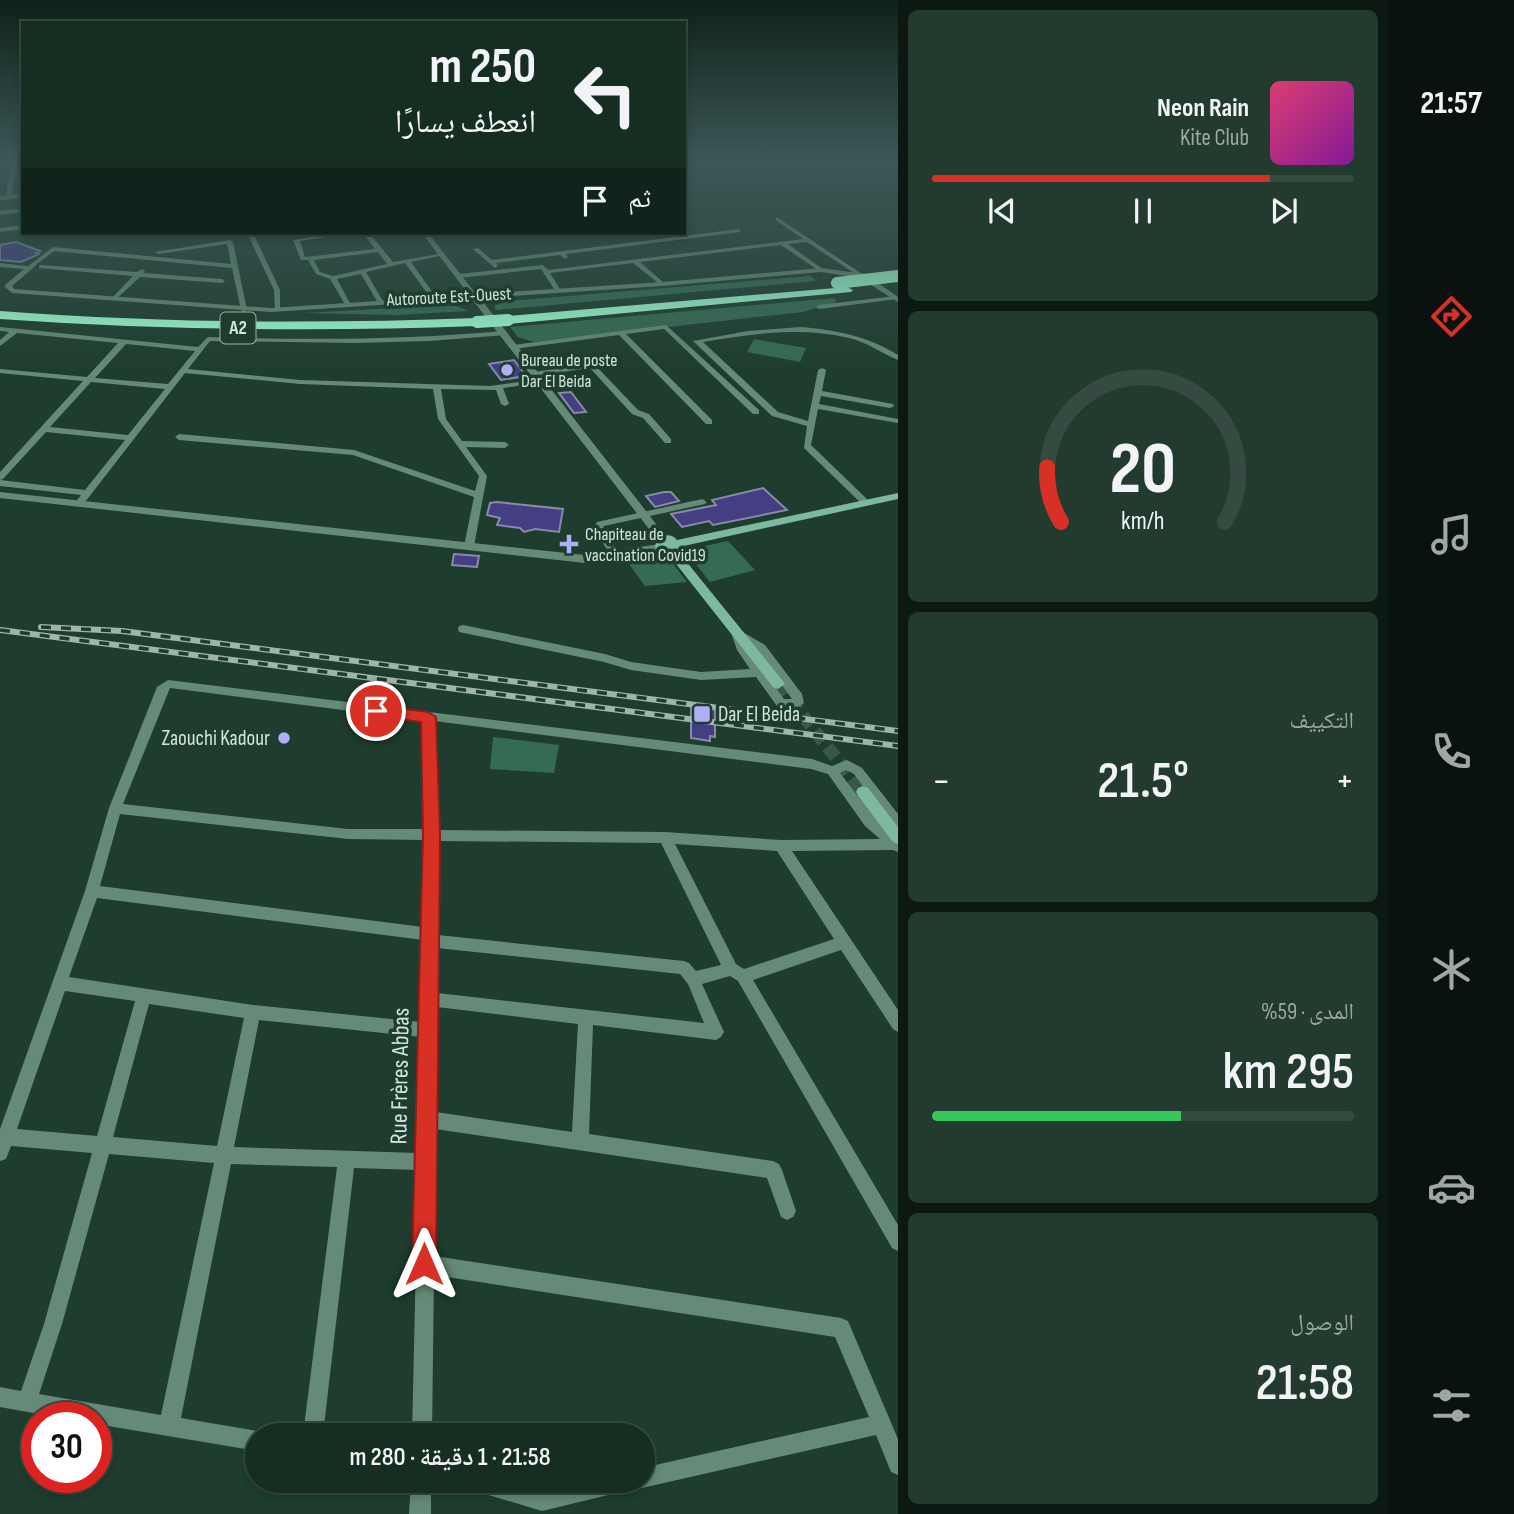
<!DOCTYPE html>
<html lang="ar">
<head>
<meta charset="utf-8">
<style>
  body { margin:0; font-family:"Sofia Sans Condensed","Noto Naskh Arabic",sans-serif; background:#233a2f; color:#f1f3f6; direction:rtl; height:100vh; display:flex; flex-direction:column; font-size:26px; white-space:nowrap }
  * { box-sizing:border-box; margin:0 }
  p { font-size:23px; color:#9ea8a5 }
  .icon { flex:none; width:38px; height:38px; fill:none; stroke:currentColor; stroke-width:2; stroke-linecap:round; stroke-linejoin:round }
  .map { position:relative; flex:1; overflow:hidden; direction:ltr }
  .drawer { display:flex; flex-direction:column; gap:10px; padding:10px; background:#0c1913; width:490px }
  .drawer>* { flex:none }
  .banner { position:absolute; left:21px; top:21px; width:665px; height:214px; border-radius:0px; box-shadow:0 4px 10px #0003,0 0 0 2px #354a40; direction:rtl; background:#162e22; color:#f1f3f6; overflow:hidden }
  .speed { position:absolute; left:21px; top:1402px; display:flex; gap:14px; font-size:35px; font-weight:700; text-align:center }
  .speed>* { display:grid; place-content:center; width:91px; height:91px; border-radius:50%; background:#162e22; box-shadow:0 4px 10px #0003,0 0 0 2px #354a40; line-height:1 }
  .speed .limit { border:10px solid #d22; background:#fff; color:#111 }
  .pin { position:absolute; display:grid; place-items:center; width:60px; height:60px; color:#fff; margin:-30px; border:4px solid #fff; border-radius:50%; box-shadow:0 2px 7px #0007 }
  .me { position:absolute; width:77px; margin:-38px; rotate:0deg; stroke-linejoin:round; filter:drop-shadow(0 0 5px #0008) }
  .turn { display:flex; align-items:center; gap:24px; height:147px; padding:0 35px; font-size:32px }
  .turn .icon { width:91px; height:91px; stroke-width:2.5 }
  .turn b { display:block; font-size:49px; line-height:60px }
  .then { display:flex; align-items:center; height:66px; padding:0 35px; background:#0003; gap:14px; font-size:26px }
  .big { font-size:52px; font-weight:600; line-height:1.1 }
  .drawer .tile { flex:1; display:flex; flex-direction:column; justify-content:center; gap:10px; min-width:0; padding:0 24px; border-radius:10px; background:#233a2f }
  .drawer .dial { align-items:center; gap:0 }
  .dial svg { height:182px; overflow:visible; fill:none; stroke:#354a40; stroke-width:7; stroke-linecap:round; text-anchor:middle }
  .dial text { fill:#f1f3f6; stroke:none }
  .song { display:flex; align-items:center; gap:21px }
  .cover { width:84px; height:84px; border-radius:10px; background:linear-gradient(135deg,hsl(340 70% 55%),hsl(290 70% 35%)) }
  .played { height:7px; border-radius:4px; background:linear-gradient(90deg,#d93025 80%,#354a40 80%) }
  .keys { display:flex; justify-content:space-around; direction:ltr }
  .heat { display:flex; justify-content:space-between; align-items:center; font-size:38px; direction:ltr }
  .charge { height:10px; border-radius:5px; background:linear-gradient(90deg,#34c759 59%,#354a40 0) }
  .trip { position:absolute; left:245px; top:1423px; width:410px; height:70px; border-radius:35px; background:#162e22; box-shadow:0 4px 10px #0003,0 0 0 2px #354a40; font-weight:600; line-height:70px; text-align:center; direction:rtl }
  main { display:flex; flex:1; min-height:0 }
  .tab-bar { display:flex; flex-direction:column; width:126px; justify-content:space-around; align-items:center; background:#09120e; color:#9ea8a5 }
  .tab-bar .icon { width:49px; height:49px }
  .tab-bar .on { color:#d93025 }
  .tab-bar b { font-size:32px; color:#f1f3f6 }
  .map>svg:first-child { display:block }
</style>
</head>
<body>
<main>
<nav class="tab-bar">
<b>21:57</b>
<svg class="icon on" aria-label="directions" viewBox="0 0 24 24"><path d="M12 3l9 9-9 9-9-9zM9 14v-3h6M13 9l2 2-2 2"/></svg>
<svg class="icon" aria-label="music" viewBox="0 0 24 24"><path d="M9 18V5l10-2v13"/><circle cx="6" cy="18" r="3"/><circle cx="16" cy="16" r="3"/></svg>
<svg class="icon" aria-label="phone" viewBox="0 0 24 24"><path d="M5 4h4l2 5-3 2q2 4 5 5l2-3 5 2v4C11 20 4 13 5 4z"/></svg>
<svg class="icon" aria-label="climate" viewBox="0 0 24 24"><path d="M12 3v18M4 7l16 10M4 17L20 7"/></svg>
<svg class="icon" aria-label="car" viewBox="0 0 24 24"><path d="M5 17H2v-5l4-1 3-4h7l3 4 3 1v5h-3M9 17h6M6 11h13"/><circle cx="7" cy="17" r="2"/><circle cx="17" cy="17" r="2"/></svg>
<svg class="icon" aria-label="filters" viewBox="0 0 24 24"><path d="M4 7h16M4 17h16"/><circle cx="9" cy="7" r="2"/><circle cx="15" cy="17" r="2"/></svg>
</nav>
<section class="drawer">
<div class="tile">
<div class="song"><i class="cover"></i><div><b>Neon Rain</b><p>Kite Club</p></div></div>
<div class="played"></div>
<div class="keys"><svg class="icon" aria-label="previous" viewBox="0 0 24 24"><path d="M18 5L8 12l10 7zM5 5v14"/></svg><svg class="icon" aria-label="pause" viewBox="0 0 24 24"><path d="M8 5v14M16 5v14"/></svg><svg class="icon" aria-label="next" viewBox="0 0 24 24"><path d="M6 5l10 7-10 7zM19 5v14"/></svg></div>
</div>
<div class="tile dial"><svg viewBox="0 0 100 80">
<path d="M14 69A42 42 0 1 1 86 69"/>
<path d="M14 69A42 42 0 0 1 8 45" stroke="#d93025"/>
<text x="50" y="56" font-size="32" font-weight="700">20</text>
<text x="50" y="72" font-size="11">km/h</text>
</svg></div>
<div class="tile"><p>التكييف</p>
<div class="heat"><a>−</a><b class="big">21.5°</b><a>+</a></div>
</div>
<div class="tile"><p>المدى · 59%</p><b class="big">295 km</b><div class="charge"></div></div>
<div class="tile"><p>الوصول</p><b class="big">21:58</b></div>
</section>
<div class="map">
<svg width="898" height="1514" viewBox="0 0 898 1514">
  <rect width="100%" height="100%" fill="#1e3d2e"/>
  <path fill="#356b52" d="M811,276L816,281L496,310L494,306L507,301Z
    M835,298L836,302L803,312L534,342L518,337L510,327Z
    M453,305L469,311L396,315L302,313Z
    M754,339L806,348L800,362L747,352Z
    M728,541L755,570L710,582L688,554L695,548Z
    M651,555L670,560L687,582L645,586L626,560Z
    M493,737L559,745L554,773L490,769Z"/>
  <path fill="#443e82" stroke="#898aa7" stroke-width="2" d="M16,242L40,251L36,253L39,254L21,262L0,260V245Z
    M514,360L526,376L501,380L489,364Z
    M571,392L586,412L574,413L559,393Z
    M763,488L787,510L713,525L709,521L682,527L671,514L716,505L712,500Z
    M664,492H671L679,501L655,507L646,496Z
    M497,502L563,509L559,532L535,529L524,532L520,528L497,525L500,518L487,515L490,503Z
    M454,554L479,556L477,567L452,565Z
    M691,705L715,708V737L710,736V741L691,738Z"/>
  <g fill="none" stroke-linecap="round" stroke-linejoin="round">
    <path stroke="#395648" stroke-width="13" stroke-dasharray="13 7" stroke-linecap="butt" d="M778,684L863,792"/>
    <path fill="#658a77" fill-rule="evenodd" d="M11,159H17L12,195L23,194V198L0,200V196H6Z
      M23,208V212L0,215V211Z
      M777,217L865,276L860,277L807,242L788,244L823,269V271H819L781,245L640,262L664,283L665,284L662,286L633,263L550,273L561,291L558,293L556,292L541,269L459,278L456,276L459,274L543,265L548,270L803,239L775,220Z
      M23,225V229L0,232V228Z
      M739,229L741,232L566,254L568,257L565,259L560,255L496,263L498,266L495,268L473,249L478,248L492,260Z
      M247,233H253L280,290V311L275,310L274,290Z
      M340,233H355L300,241L305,257L375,249L363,233H369L393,262L444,253V255L411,262L438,300L437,301H433L405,263L366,272L384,303L381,305L378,303L361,274L337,279L351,305L346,306L330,279L316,274L308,260H301L293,240ZM378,252L387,264L333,276L320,272L314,260Z
      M230,240L233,242L247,310L244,312L241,310L232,268L54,251L32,268L27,267L53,247L231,264L227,244L158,254L155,252Z
      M41,265L137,272L142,269L145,271L144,273L222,279L225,281L222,283L140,277L114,301L111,299L112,298L133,276L39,268V266Z
      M895,296L897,297V299L819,309L816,307L819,305Z
      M666,325L759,410V414H753L664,329L626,334L712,420V424H706L619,335L513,349L509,347L513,345Z
      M0,327L198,347L208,337C307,340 405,340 503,331L507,333L506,335L429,341L356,343L210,341L188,369L300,380L490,386L540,379L544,381L540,383L503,388L509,404L505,406L501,404L496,390L441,389L446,419L462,441L505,442L509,445L505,448L466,447L487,476L474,546L469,549L464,546L474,497L353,455L179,440L175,437L179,434L354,450L475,491L479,476L438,419L433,389L300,384L185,373L82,506H76L74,504L81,495L0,486V480L85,490L125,440L46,432L3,479L0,480V472L83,381L0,373V369L87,377L118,343L17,333L0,346V340L9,332L0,331ZM126,344L195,351L168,384L95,378ZM91,382L165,389L128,435L50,427Z
      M800,327C837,330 867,336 898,355V360C881,353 867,342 849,338C801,326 750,334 703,342L778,412L808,421L818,370L822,368L826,370L822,391L893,404L894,406L890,408L821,396L819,404L898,419V423L818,409L811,445L869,501V505H863L804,448L807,426L772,416L693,341L748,331Z
      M615,360L619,362L618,364L597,367L638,410L649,414L671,439V443H665L643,418L632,414L590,368L534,376L530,374L534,372Z
      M702,499L707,502L705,504L604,526L603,529L621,556L619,558H613L593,529L597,522Z
      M463,625L605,654L631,662L701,672L750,669L737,650L731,632L736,628L765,645L802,694L804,703L798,707L777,706L756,677L701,680L631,670L604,662L459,632L458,629L459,626ZM745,643L757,651L792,699H784L747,649Z
      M168,680L812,759L832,766L847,760L862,768L898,814V829L893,828L854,774L846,770L840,773L875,818L898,838V852L893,850L792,851L898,1010V1032L893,1029L841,950L753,980L898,1225V1251L892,1248L738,981L730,976L702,984L724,1032L721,1037L716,1040L593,1025L589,1134L773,1161L779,1164L782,1170L796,1211L793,1217L787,1220L781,1217L767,1178L435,1129L434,1256L841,1318L848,1321L898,1439V1475L891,1472L876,1435L642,1488L637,1486L629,1490L542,1511L462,1487L459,1480H509L542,1489L581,1480H642V1468L869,1417L835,1337L434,1275L432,1435H412L418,1170L354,1168L323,1435H303L337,1167L231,1164L181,1418L257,1431L264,1434L257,1435V1451L96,1424V1418H61L0,1407V1387L21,1391L44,1324L92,1153L11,1146L6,1159L0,1161V1129L85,891L109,808L157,687ZM170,688L422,720L425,829H348L123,804ZM434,721L811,769L828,774L865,826L880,839L781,840L665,832L438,830ZM120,814L348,839L425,840L423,927L100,886ZM439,841L661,843L721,965L696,971L689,963L684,961L438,935ZM675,844L777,851L834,939L744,969L736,964ZM97,898L423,940L421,1022L253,1005L69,977ZM437,948L680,974L688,984L704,1023L437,993ZM65,991L135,1001L97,1136L17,1129ZM149,1004L244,1018L217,1146L113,1137ZM437,1007L578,1024L572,1132L436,1112ZM259,1020L421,1037L418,1153L234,1147ZM109,1154L214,1163L161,1415L39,1394L62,1324Z
      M411,1480H431V1514H409Z"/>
    <path fill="#658a77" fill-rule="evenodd" d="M0,159H11L0,163Z
      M422,233H428L476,294L662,282L821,268L865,274L898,297V302L860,278L821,272L662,286L480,298L667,538L669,540L663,543L659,542L472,299L271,312L12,293L4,286L24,269L0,267V263L34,267L12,286L14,289L271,308L469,295Z
      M0,492L585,555L660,544L666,547L660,550L585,563L0,498Z"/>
    <path fill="#7db99c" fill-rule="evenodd" d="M898,493V499L679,547L677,550L783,681L785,684L778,689L773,687L669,555L659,553L655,546L658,538C665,534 673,534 677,540Z
      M863,786L868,788L898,827V844L893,842L858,796L856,792L858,788Z"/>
    <path fill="#a0ffd1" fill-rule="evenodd" d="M847,287L853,290L851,292L508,324L502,320L508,316Z
      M0,311C159,323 318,324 477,318L483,322L477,326C318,332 159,330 0,319Z"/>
    <g stroke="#a0b5aa" stroke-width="6">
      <path id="rail" d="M41,627L122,631L898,731
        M0,630L898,746"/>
    </g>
    <use href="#rail" stroke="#1e3d2e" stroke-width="3.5" stroke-dasharray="10" stroke-linecap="butt"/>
    <path stroke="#a0ffd1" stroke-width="12" d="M837,283L898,276
      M477,322L508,320"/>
  </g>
  <linearGradient id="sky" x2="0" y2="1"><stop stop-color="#102219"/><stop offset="0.43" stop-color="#3b5757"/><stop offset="1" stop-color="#3b5757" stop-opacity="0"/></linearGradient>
  <rect width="898" height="371" fill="url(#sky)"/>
  <path fill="#d93025" stroke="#8d1f18" stroke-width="2" d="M376,705L428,712L436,717L440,835L436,1264L432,1272L424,1276L416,1272L412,1264L423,835L421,722L371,715V707Z"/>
  <g fill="#afaefa" stroke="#1e3d2e" stroke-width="2.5">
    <circle cx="507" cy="370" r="7"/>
    <path d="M565.5 533.5h7v7h7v7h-7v7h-7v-7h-7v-7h7z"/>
    <rect x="693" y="705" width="18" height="18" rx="3.5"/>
    <circle cx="284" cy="738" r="7"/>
  </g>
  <g text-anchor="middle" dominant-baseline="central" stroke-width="7" stroke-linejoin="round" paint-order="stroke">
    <g font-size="18" fill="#d3e4db" stroke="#1e3d2e">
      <text transform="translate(449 297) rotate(-3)">Autoroute Est-Ouest</text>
    </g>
    <g font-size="18" fill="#d3e4db" stroke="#1e3d2e" text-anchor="start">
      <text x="521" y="360">Bureau de poste<tspan x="521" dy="21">Dar El Beida</tspan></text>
      <text x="585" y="534">Chapiteau de<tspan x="585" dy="21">vaccination Covid19</tspan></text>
    </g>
    <rect fill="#1e3d2e" stroke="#9db2a7" stroke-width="2" x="220.5" y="312.5" width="35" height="31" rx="5"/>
    <g font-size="19" font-weight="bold" fill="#d3e4db">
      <text x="238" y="328">A2</text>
    </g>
    <g font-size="21" fill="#d3e4db" stroke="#1e3d2e" text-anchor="start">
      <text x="718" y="714">Dar El Beida</text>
      <text x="270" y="738" text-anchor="end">Zaouchi Kadour</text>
    </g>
    <g font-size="24" fill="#d3e4db" stroke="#1e3d2e">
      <text transform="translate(400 1076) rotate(-89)">Rue Frères Abbas</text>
    </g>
  </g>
</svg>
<div class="speed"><div class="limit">30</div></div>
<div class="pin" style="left:376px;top:711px;background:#d93025"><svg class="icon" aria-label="arrive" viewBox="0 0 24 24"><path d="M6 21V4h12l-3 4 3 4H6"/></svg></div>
<svg class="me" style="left:424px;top:1264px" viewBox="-20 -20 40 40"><path d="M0-17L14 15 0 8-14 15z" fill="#d93025" stroke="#fff" stroke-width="4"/></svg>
<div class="trip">21:58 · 1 دقيقة · 280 m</div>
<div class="banner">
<div class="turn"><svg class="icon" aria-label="left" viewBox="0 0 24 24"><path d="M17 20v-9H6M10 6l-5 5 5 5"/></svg><div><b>250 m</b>انعطف يسارًا</div></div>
<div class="then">ثم<svg class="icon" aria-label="arrive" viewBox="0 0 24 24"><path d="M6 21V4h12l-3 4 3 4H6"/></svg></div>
</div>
</div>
</main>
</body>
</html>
